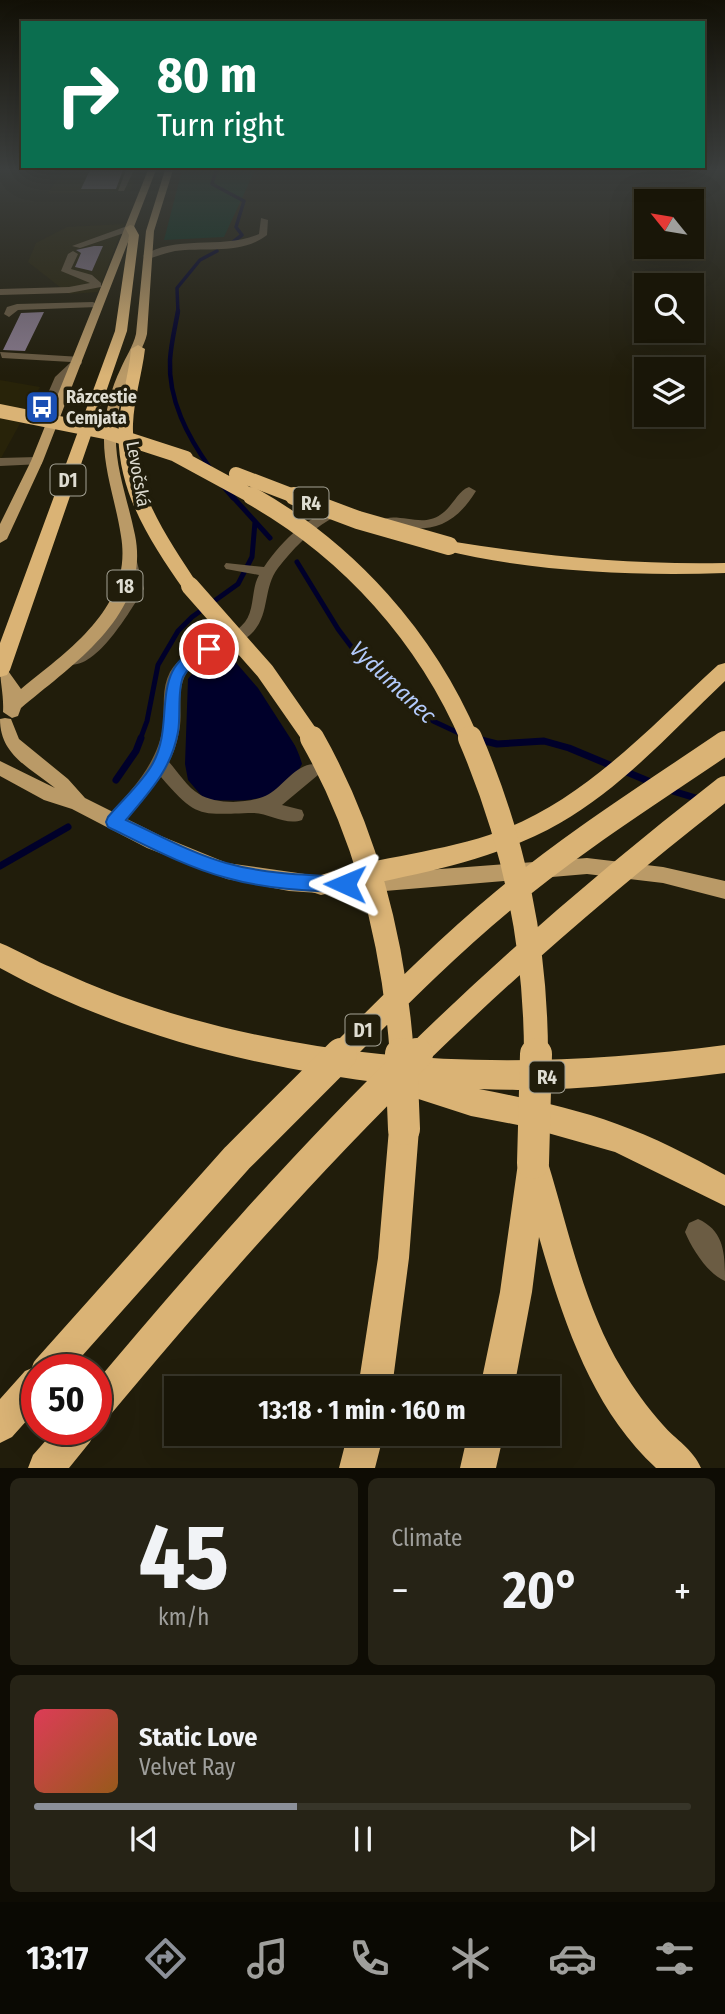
<!DOCTYPE html>
<html lang="en">
<head>
<meta charset="utf-8">
<style>
  body { margin:0; font-family:"Fira Sans Condensed",sans-serif; background:#262316; color:#f1f3f6; height:100vh; display:flex; flex-direction:column; font-size:26px; white-space:nowrap }
  * { box-sizing:border-box; margin:0 }
  p { font-size:23px; color:#9f9f9c }
  .icon { flex:none; width:38px; height:38px; fill:none; stroke:currentColor; stroke-width:2; stroke-linecap:round; stroke-linejoin:round }
  .map { position:relative; height:1468px; overflow:hidden }
  .panel { display:flex; flex-direction:column; gap:10px; padding:10px; background:#0e0c04; flex:1 }
  .panel>* { flex:none }
  .hud { position:absolute; left:21px; top:21px; width:684px; height:147px; border-radius:0px; box-shadow:0 7px 28px #0002,0 0 0 2px #373529; background:#0b6e4f; color:#fff; overflow:hidden }
  .needle { width:46px; rotate:300deg }
  .controls { position:absolute; left:634px; top:189px; display:grid; gap:14px }
  .controls a { display:grid; place-items:center; width:70px; height:70px; border-radius:0px; background:#191608; box-shadow:0 7px 28px #0002,0 0 0 2px #373529; font-size:35px }
  .speed { position:absolute; left:21px; top:1354px; display:flex; gap:14px; font-size:35px; font-weight:700; text-align:center }
  .speed>* { display:grid; place-content:center; width:91px; height:91px; border-radius:50%; background:#191608; box-shadow:0 7px 28px #0002,0 0 0 2px #373529; line-height:1 }
  .speed .limit { border:10px solid #d22; background:#fff; color:#111 }
  .pin { position:absolute; display:grid; place-items:center; width:60px; height:60px; color:#fff; margin:-30px; border:4px solid #fff; border-radius:50%; box-shadow:0 2px 7px #0007 }
  .me { position:absolute; width:77px; margin:-38px; rotate:271deg; stroke-linejoin:round; filter:drop-shadow(0 0 5px #0008) }
  .turn { display:flex; align-items:center; gap:24px; height:147px; padding:0 21px; font-size:32px }
  .turn .icon { width:91px; height:91px; stroke-width:2.5 }
  .turn b { display:block; font-size:49px; line-height:60px }
  .big { font-size:52px; font-weight:700; line-height:1.1 }
  .panel .widget { flex:1; display:flex; flex-direction:column; justify-content:center; gap:10px; min-width:0; padding:0 24px; border-radius:10px; background:#262316 }
  .panel .dial { align-items:center; gap:0 }
  .dial b { font-size:91px; line-height:1 }
  .song { display:flex; align-items:center; gap:21px }
  .cover { width:84px; height:84px; border-radius:10px; background:linear-gradient(135deg,hsl(350 70% 55%),hsl(30 70% 35%)) }
  .played { height:7px; border-radius:4px; background:linear-gradient(90deg,#8c9099 40%,#373529 40%) }
  .keys { display:flex; justify-content:space-around; direction:ltr }
  .heat { display:flex; justify-content:space-between; align-items:center; font-size:38px; direction:ltr }
  .panel .tiles { flex:1; display:grid; gap:10px; grid-template-columns:1fr 1fr }
  .widget:last-child { grid-column:span 2 }
  .trip { position:absolute; left:164px; top:1376px; width:396px; height:70px; border-radius:0px; background:#191608; box-shadow:0 7px 28px #0002,0 0 0 2px #373529; font-weight:700; line-height:70px; text-align:center }
  .dock { display:flex; height:112px; justify-content:space-around; align-items:center; background:#0a0903; color:#9f9f9c }
  .dock .icon { width:49px; height:49px }
  .dock .active { color:#8c9099 }
  .dock b { font-size:32px; color:#f1f3f6 }
  .map>svg:first-child { display:block }
</style>
</head>
<body>
<div class="map">
<svg width="725" height="1468" viewBox="0 0 725 1468">
  <rect width="100%" height="100%" fill="#211d0b"/>
  <path fill="#282309" d="M65,170H139L130,191L47,194Z
    M124,224L98,292L69,294L28,262L36,243L67,227Z
    M0,380L40,387L0,460Z"/>
  <path fill="#06311e" d="M182,170H255L224,237L164,240Z"/>
  <path fill="#00002a" d="M213,660C223,660 232,660 240,665C260,680 297,741 302,764C280,805 246,801 205,800L188,780L185,764L188,679L198,666Z"/>
  <path fill="#211d0b" d="M232,658L245,664L272,699L302,748L305,761L258,688Z"/>
  <g fill="none" stroke-linecap="round" stroke-linejoin="round">
    <path stroke="#00002a" stroke-width="3.5" d="M216,170L212,184L244,201L236,227L242,235L229,245
      M178,313L177,288L200,260L217,251"/>
    <path stroke="#00002a" stroke-width="4.5" d="M178,311C175,328 171,343 170,360C168,400 188,437 210,468
      M220,483L233,498"/>
    <path stroke="#00002a" stroke-width="5" d="M232,496L270,538
      M297,562L338,629L353,649L405,692L433,721L463,735
      M140,740L147,721L158,665L178,631L192,617L238,584L252,557L255,522"/>
    <path stroke="#00002a" stroke-width="7" d="M477,739L497,744L544,741L569,748L653,783
      M116,780L136,751L141,738
      M666,789L699,799
      M0,866L68,827"/>
  </g>
  <path fill="#857789" d="M90,170H123L116,189H81Z
    M94,246H103L92,271L75,267L81,253L76,250Z
    M44,312L25,351L3,350L21,313Z"/>
  <g fill="none" stroke-linecap="round" stroke-linejoin="round">
    <path fill="#6b5c43" fill-rule="evenodd" d="M126,170H134L124,191H118Z
      M261,218L268,220L267,235C242,255 205,247 175,251C166,253 157,256 148,259L143,256C175,234 223,250 259,234Z
      M130,225L134,228L133,230L80,248L72,246Z
      M73,251L78,254L71,269L92,275L101,283V287L69,293L0,295V289L69,287L90,283L61,271L68,254Z
      M93,302L98,305L97,307L18,310L9,317L4,314L7,307L17,304Z
      M0,352L81,357L82,363C65,382 51,395 58,422L56,425H48L42,407L55,377L71,362L2,358Z
      M37,457L42,458V464L0,466V458Z
      M469,487L476,491C452,530 426,534 383,524L381,521C392,512 416,524 431,519C451,514 455,492 469,487Z
      M344,509L354,513C347,519 338,515 329,520C310,531 292,550 278,568C262,589 271,616 250,635C232,651 199,651 186,674C177,690 182,709 180,726C178,739 175,751 169,762C178,772 188,788 199,794C216,805 252,804 269,794C283,786 300,759 318,765L321,770L318,775L282,805L302,810L304,815L302,820C286,826 269,813 253,813C200,814 198,820 161,777L121,827L114,830L107,827L104,822L107,817C132,790 158,763 163,726C165,707 161,689 170,672C187,643 225,647 245,622C255,609 251,589 259,575L226,569L224,566L226,563L264,567C282,541 311,510 344,509Z
      M130,557L137,562L144,589C131,609 96,672 67,664L65,660L67,656L97,636L128,589L123,562Z
      M698,1219C725,1231 725,1255 725,1281C708,1274 692,1249 685,1232L689,1223Z"/>
    <path fill="#ba9a67" fill-rule="evenodd" d="M148,170H156L43,461L7,539L0,543V524L31,461Z
      M165,170H173L154,231L147,334C144,347 137,356 132,368C123,387 118,409 116,430C114,466 128,500 135,535C151,614 73,664 21,708L18,716L12,718L3,712C4,695 0,683 0,666L6,668L21,689C70,649 133,607 121,536C116,502 103,470 104,435C105,412 111,388 121,368C126,356 133,347 136,334L146,231Z
      M5,718L11,719L19,739L68,779L85,798L161,836L227,863L340,879L343,885L340,891L333,894L289,891L227,879L147,848L72,809L44,800L0,776V761L55,788C29,767 0,755 0,719Z
      M587,858L663,867L725,881V899L663,883L587,874L361,893L354,890L351,884L354,878L361,875Z"/>
    <path fill="#dab375" fill-rule="evenodd" d="M130,225L134,226L139,235L127,331L10,670L7,675L0,677V643L115,331L129,235L125,228Z
      M138,345L145,349C142,374 134,399 133,424C131,487 166,536 199,586L190,592L184,590C149,540 114,487 119,423C121,398 129,374 131,349Z
      M449,541C541,556 632,565 725,563V573C634,576 532,572 443,550L440,546L443,542Z
      M725,663V681C672,731 623,787 560,823C487,865 401,876 321,895L312,892L309,885L312,878C369,858 431,854 489,835C581,804 648,729 718,665Z
      M0,943C18,950 35,961 53,968C96,988 142,1005 188,1018C367,1068 541,1069 725,1045V1073C644,1083 562,1093 479,1089C525,1098 573,1108 617,1124C654,1137 690,1156 725,1175V1206L615,1152L523,1126L471,1116L403,1094L393,1090L390,1084C256,1068 119,1034 0,968Z
      M404,1114L414,1119L419,1129L409,1258L392,1388H358L378,1258L389,1129L394,1119Z
      M533,1148L544,1152L548,1163C569,1231 584,1307 622,1369C634,1389 647,1407 663,1425C676,1440 693,1449 701,1468H656C591,1408 563,1320 539,1237L532,1292L514,1388H480L500,1292L518,1163L522,1152Z
      M37,1366L48,1370H37V1409L12,1437L0,1443V1399L25,1371Z
      M55,1430H96L90,1442L69,1468H28L33,1455Z
      M348,1433H384L375,1468H339Z
      M468,1433H504L496,1468H460Z"/>
    <path stroke="#dab375" stroke-width="14" d="M0,411L109,433L186,458
      M174,454L255,498
      M236,474L299,498"/>
    <path stroke="#dab375" stroke-width="18" d="M252,496C349,551 426,637 470,740
      M294,496L358,520L449,546
      M190,586L265,671L313,740"/>
    <path stroke="#dab375" stroke-width="24" d="M312,738C368,837 394,943 402,1056
      M470,738C514,841 536,943 536,1056
      M339,1056C392,1003 445,949 503,901C572,843 650,794 725,743
      M416,1056C514,960 617,872 725,788"/>
    <path stroke="#dab375" stroke-width="32" d="M401,1054L404,1129
      M533,1163L536,1054
      M48,1370L237,1158L341,1054
      M96,1407C198,1285 303,1165 417,1054"/>
  </g>
  <linearGradient id="sky" x2="0" y2="1"><stop stop-color="#121006"/><stop offset="0.45" stop-color="#3d403f"/><stop offset="1" stop-color="#3d403f" stop-opacity="0"/></linearGradient>
  <rect width="725" height="376" fill="url(#sky)"/>
  <path fill="#1a73e8" stroke="#114b97" stroke-width="2" d="M209,644L216,649C207,661 190,662 183,677C177,692 181,715 178,732C171,770 150,791 126,820C159,835 191,853 226,863C265,874 306,875 345,877L352,879L354,884L352,890L345,892C306,891 266,889 227,878C186,867 147,846 108,827L106,822L108,817C122,800 143,782 153,763C177,720 145,663 209,644Z"/>
  <defs>
    <g id="bus-square" transform="scale(1.75)"><rect x="-9" y="-9" width="18" height="18" rx="4" fill="#1a4fb4" stroke="#211d0b"/><path d="M-5-6H5V4H4V6H2V4H-2V6H-4V4H-5ZM-3.5-4V0h7V-4ZM-3.5 1.2v1.5H-2V1.2ZM2 1.2v1.5H3.5V1.2Z" fill="#fff"/></g>
  </defs>
  <g fill-rule="evenodd">
    <use href="#bus-square" x="42" y="407"/>
  </g>
  <g text-anchor="middle" dominant-baseline="central" stroke-width="7" stroke-linejoin="round" paint-order="stroke">
    <g font-size="18" font-weight="bold" fill="#dedcd1" stroke="#211d0b" text-anchor="start">
      <text x="66" y="397">Rázcestie<tspan x="66" dy="21">Cemjata</tspan></text>
    </g>
    <g font-size="18" fill="#dedcd1" stroke="#211d0b">
      <text transform="translate(138 474) rotate(80)">Levočská</text>
    </g>
    <g fill="#211d0b" stroke="#a5a396" stroke-width="2">
      <rect x="50.5" y="464.5" width="35" height="31" rx="5"/>
      <rect x="293.5" y="487.5" width="35" height="31" rx="5"/>
      <rect x="107.5" y="570.5" width="35" height="31" rx="5"/>
      <rect x="345.5" y="1014.5" width="35" height="31" rx="5"/>
      <rect x="529.5" y="1061.5" width="35" height="31" rx="5"/>
    </g>
    <g font-size="19" font-weight="bold" fill="#dedcd1">
      <text x="68" y="480">D1</text>
      <text x="311" y="503">R4</text>
      <text x="125" y="586">18</text>
      <text x="363" y="1030">D1</text>
      <text x="547" y="1077">R4</text>
    </g>
    <g font-size="23" font-style="italic" fill="#b3cafb" stroke="#211d0b">
      <text transform="translate(393 682) rotate(43)">Vydumanec</text>
    </g>
  </g>
</svg>
<div class="controls">
<a><svg class="needle" viewBox="-14 -14 28 28"><path d="M0-13l5 13h-10z" fill="#e53935"/><path d="M0 13l5-13h-10z" fill="#9f9f9c"/></svg></a>
<a><svg class="icon" aria-label="search" viewBox="0 0 24 24"><circle cx="10" cy="10" r="6"/><path d="M15 15l6 6"/></svg></a>
<a><svg class="icon" aria-label="layers" viewBox="0 0 24 24"><path d="M12 4l9 5-9 5-9-5zM3 14l9 5 9-5"/></svg></a>
</div>
<div class="speed"><div class="limit">50</div></div>
<div class="pin" style="left:209px;top:649px;background:#d93025"><svg class="icon" aria-label="arrive" viewBox="0 0 24 24"><path d="M6 21V4h12l-3 4 3 4H6"/></svg></div>
<svg class="me" style="left:345px;top:884px" viewBox="-20 -20 40 40"><path d="M0-17L14 15 0 8-14 15z" fill="#1a73e8" stroke="#fff" stroke-width="4"/></svg>
<div class="trip">13:18 · 1 min · 160 m</div>
<div class="hud">
<div class="turn"><svg class="icon" aria-label="right" viewBox="0 0 24 24"><path d="M7 20v-9h11M14 6l5 5-5 5"/></svg><div><b>80 m</b>Turn right</div></div>
</div>
</div>
<section class="panel">
<div class="tiles">
<div class="widget dial"><b>45</b><p>km/h</p></div>
<div class="widget"><p>Climate</p>
<div class="heat"><a>−</a><b class="big">20°</b><a>+</a></div>
</div>
<div class="widget">
<div class="song"><i class="cover"></i><div><b>Static Love</b><p>Velvet Ray</p></div></div>
<div class="played"></div>
<div class="keys"><svg class="icon" aria-label="previous" viewBox="0 0 24 24"><path d="M18 5L8 12l10 7zM5 5v14"/></svg><svg class="icon" aria-label="pause" viewBox="0 0 24 24"><path d="M8 5v14M16 5v14"/></svg><svg class="icon" aria-label="next" viewBox="0 0 24 24"><path d="M6 5l10 7-10 7zM19 5v14"/></svg></div>
</div>
</div>
</section>
<nav class="dock">
<b>13:17</b>
<svg class="icon active" aria-label="directions" viewBox="0 0 24 24"><path d="M12 3l9 9-9 9-9-9zM9 14v-3h6M13 9l2 2-2 2"/></svg>
<svg class="icon" aria-label="music" viewBox="0 0 24 24"><path d="M9 18V5l10-2v13"/><circle cx="6" cy="18" r="3"/><circle cx="16" cy="16" r="3"/></svg>
<svg class="icon" aria-label="phone" viewBox="0 0 24 24"><path d="M5 4h4l2 5-3 2q2 4 5 5l2-3 5 2v4C11 20 4 13 5 4z"/></svg>
<svg class="icon" aria-label="climate" viewBox="0 0 24 24"><path d="M12 3v18M4 7l16 10M4 17L20 7"/></svg>
<svg class="icon" aria-label="car" viewBox="0 0 24 24"><path d="M5 17H2v-5l4-1 3-4h7l3 4 3 1v5h-3M9 17h6M6 11h13"/><circle cx="7" cy="17" r="2"/><circle cx="17" cy="17" r="2"/></svg>
<svg class="icon" aria-label="filters" viewBox="0 0 24 24"><path d="M4 7h16M4 17h16"/><circle cx="9" cy="7" r="2"/><circle cx="15" cy="17" r="2"/></svg>
</nav>
</body>
</html>
